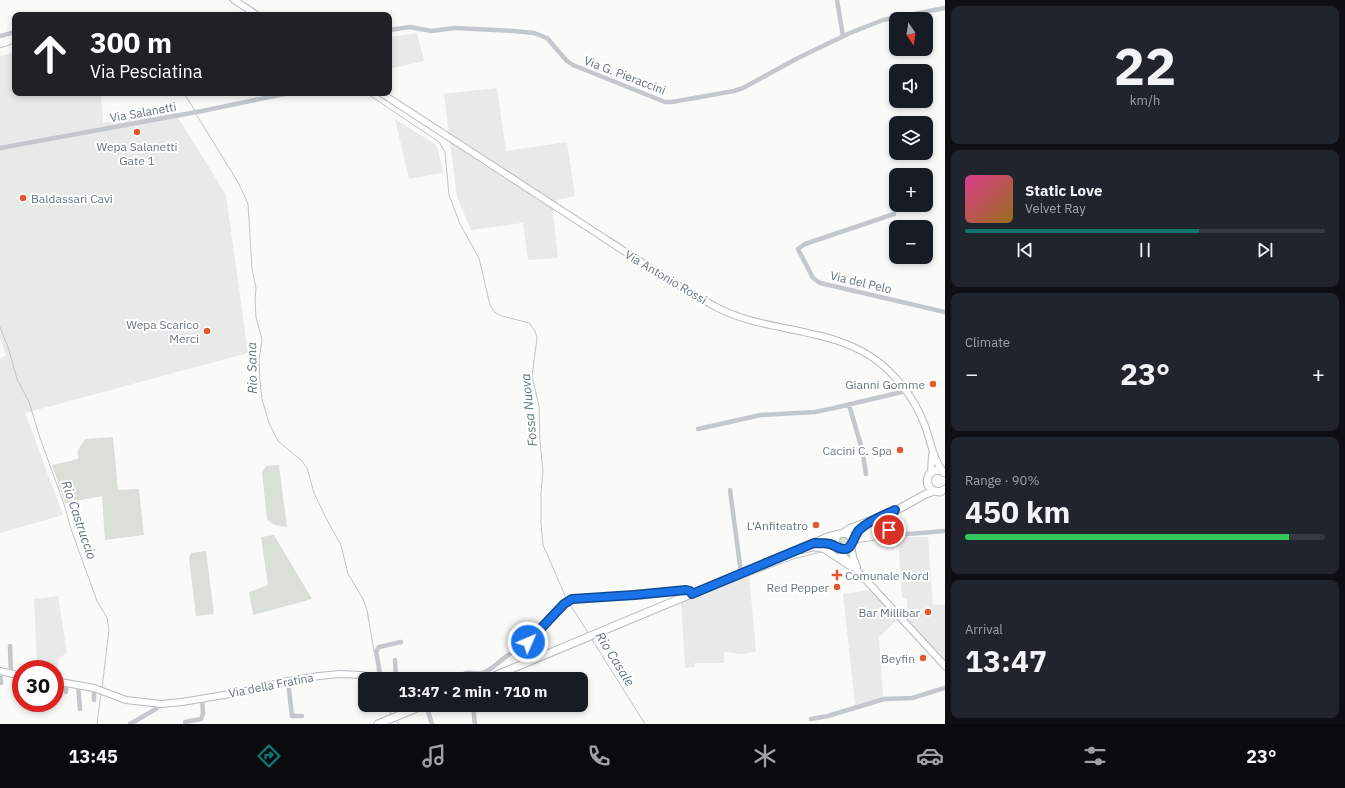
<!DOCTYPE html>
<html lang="en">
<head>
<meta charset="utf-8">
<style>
  body { margin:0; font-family:"IBM Plex Sans",sans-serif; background:#20242c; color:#f1f3f6; height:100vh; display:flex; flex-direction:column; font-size:15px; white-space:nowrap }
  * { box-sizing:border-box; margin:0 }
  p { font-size:13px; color:#9ea1a6 }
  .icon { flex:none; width:22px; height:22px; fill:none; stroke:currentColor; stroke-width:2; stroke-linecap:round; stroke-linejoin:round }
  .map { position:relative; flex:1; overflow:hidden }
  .drawer { display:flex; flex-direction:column; gap:6px; padding:6px; background:#0d0f14; width:400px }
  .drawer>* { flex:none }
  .guide { position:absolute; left:12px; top:12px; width:380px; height:84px; border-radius:8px; box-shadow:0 2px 6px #0003; background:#202124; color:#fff; overflow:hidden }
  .needle { width:26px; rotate:167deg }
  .buttons { position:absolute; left:889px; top:12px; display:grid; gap:8px }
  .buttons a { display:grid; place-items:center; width:44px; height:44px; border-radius:8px; background:#171b24; box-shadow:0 2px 6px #0003; font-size:20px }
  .speed { position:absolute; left:12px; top:660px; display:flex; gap:8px; font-size:20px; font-weight:700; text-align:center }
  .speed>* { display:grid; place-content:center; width:52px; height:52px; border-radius:50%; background:#171b24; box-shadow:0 2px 6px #0003; line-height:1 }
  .speed .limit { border:6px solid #d22; background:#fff; color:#111 }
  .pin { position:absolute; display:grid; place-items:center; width:34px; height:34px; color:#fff; margin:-17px; border:2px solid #fff; border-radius:50%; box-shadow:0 1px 4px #0007 }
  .me { position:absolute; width:44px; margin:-22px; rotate:45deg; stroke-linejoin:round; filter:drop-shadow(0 0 3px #0008) }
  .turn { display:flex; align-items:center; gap:14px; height:84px; padding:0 12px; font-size:18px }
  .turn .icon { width:52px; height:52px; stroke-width:2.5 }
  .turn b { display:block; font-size:28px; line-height:34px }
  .big { font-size:30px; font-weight:700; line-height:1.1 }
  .drawer .card { flex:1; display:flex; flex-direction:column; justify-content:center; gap:6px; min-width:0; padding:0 14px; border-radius:8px; background:#20242c }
  .drawer .dial { align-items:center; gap:0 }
  .dial b { font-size:52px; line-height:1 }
  .song { display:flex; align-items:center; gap:12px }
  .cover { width:48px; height:48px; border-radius:6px; background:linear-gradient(135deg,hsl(330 70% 55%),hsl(40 70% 35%)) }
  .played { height:4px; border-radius:2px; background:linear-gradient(90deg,#0f766e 65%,#363941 65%) }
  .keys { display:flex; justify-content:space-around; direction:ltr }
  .heat { display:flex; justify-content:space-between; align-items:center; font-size:22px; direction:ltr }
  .charge { height:6px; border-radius:3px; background:linear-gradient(90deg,#34c759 90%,#363941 0) }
  .trip { position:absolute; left:358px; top:672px; width:230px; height:40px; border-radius:8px; background:#171b24; box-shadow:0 2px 6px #0003; font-weight:700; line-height:40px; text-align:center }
  .tabs { display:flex; height:64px; justify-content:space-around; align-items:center; background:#090b0e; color:#9ea1a6 }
  .tabs .icon { width:28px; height:28px }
  .tabs .active { color:#0f766e }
  .tabs b { font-size:18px; color:#f1f3f6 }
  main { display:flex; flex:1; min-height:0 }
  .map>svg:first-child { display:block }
</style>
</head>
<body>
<main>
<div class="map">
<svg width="945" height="724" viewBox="0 0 945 724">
  <rect width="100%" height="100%" fill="#fafaf8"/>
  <path fill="#e8e9e9" d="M417,33L424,61L389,69V37Z
    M15,52V93H101L103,123L173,109L226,195L248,353L25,413L63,515L0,533V358L6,356L0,338V56Z
    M497,88L506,151L567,142L575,196L557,200L553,212L558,258L528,260L523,223L471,230L457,197L444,94Z
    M395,119L435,144L438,150L443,173L409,179Z
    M898,537H928L933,604L945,605V661L908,620L907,600L902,597Z
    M749,573L756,652L743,654L724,652V663H695V667L685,668L681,601Z
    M871,590L897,620L879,637L883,697L855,705L843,594Z
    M58,596L67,653L59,658L57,677H55V669H37L34,599Z"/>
  <path fill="#dadfd7" d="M113,437L118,490L139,489L144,535L105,540L102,496L65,503L52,465L78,459V450L85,439Z
    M279,465L287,527L275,525L267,520L262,472L266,466Z
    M274,535L312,599L253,615L249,592L268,585L261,537Z
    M847,536L850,543L841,547L837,538L839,537Z
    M206,551L214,614L196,616L189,558L191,553Z"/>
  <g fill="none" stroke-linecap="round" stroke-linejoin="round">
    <path stroke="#bbc7cb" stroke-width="1" d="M0,48L15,43
      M184,93L195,111
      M366,93L439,142L445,152L449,195L460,224L479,258L490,305L494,312L502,316L529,323L535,331L537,338L532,376L539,406L540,442L543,471L541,493V522L543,545L567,600
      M196,114L239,184L248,204L252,269L256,288L255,300L256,317L262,340L259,360L260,381L262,399L269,423L278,441L302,461L307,468L314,493L327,520L341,545L348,574L363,599L367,610L374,651
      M0,327L9,350L17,379L29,402L40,438L64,504L71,529L97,601L107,618L109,630L102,688
      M856,543L895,537
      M691,598L793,559L821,552
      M569,603L589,634
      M570,604L573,602L642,599L682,594
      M591,638L645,724
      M377,668L378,676
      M387,705L391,714
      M396,720L399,724
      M97,724L101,693"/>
    <g stroke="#b3babf" stroke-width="8">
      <path id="secondary" d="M234,0L257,15
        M381,93C448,136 514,180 581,223C626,252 671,283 718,308C769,334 834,326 880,363C902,381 920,407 928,435C932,448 934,459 942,470
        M931,473L932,455
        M851,545L853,557L857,567
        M837,546L841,553L945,666
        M802,550L814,547L824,549L851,567
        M0,671L21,676
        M55,681L94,688L126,700L161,704L182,702L242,692L288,681L319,676L340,674L361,675L381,679"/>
    </g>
    <g stroke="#b5babe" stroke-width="9">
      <path id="primary" d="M934,491C928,487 925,482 929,475C933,469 939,469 945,473
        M845,532L849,529L895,511L926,494L934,491L940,492L945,489
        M487,679L828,537C838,535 848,528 852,540L850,547L843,549L837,546L835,539L838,535
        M378,724L424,705"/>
    </g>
    <path stroke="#c3c8cc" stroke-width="4.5" d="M837,0L843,36
      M389,30L410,27L431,31L455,28L514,31L534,33L547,38L567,61L573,65L665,102H672L734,91L743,88L798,58L850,33L883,20L945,8
      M0,36L15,32
      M0,148L202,111L289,93
      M894,214L805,244L798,249L813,278L820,283L945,312
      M849,405L862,449L866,474
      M698,429L761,415L815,412L834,408L906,391
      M730,490L741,573
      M894,512C886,522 884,527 896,535L945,531
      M10,646L11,674
      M395,660L396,679
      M41,669V666
      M0,671L1,683
      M381,679L376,651L379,647L401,642
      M461,679C464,668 474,675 482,673C491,671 499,661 507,656C521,647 533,636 545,624C553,616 561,605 571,599L686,590L690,591L692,594
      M288,681L292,716H302
      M66,683V692
      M78,685L80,709
      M94,688V700
      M20,693H21
      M426,705L432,724
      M473,705L475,724
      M811,719L828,716L884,699L912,698L945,688
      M185,722L201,719L203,714L202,698
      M130,724L156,709L161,704"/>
    <use href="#secondary" stroke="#fff" stroke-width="6"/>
    <use href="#primary" stroke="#fff" stroke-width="7"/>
  </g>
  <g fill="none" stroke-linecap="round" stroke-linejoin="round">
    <g stroke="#114b97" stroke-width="10">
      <path id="route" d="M528,642L564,604L572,599L634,595L686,590L690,591L692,594L814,543C820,543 825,543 830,544C835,545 840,550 845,549C852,549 854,536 859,530C869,520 883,516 895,510C890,517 885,522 889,530"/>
    </g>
    <use href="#route" stroke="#1a73e8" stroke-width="7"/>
  </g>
  <g fill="#e4572e" stroke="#fff" stroke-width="1.5">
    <circle cx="137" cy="132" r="4"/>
    <circle cx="23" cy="198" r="4"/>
    <circle cx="207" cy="331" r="4"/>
    <circle cx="933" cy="384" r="4"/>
    <circle cx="900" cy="450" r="4"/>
    <circle cx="816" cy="525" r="4"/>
    <path d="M835 569h4v4h4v4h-4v4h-4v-4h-4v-4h4z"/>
    <circle cx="837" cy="587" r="4"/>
    <circle cx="928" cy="612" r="4"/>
    <circle cx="923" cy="658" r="4"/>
  </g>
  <g text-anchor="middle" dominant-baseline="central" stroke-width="4" stroke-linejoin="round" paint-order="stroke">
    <g font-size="12" fill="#657683" stroke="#fff">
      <text transform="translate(625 75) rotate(21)">Via G. Pieraccini</text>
      <text transform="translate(143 112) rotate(-10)">Via Salanetti</text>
      <text transform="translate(666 277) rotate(31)">Via Antonio Rossi</text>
      <text transform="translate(861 282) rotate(13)">Via del Pelo</text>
      <text transform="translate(271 685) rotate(-11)">Via della Fratina</text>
    </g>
    <g font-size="12" fill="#657683" stroke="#fff" text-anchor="end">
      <text x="137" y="146" text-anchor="middle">Wepa Salanetti<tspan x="137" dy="14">Gate 1</tspan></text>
      <text x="31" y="198" text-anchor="start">Baldassari Cavi</text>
      <text x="199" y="324">Wepa Scarico<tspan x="199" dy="14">Merci</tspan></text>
      <text x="925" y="384">Gianni Gomme</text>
      <text x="892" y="450">Cacini C. Spa</text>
      <text x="808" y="525">L'Anfiteatro</text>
      <text x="845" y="575" text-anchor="start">Comunale Nord</text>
      <text x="829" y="587">Red Pepper</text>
      <text x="920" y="612">Bar Millibar</text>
      <text x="915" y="658">Beyfin</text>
    </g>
    <g font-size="13" font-style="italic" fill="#60757c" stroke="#fff">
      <text transform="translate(252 368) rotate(-91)">Rio Sana</text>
      <text transform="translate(529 410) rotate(-96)">Fossa Nuova</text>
      <text transform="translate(79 520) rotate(71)">Rio Castruccio</text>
      <text transform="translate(615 659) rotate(58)">Rio Casale</text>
    </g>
  </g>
</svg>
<div class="buttons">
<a><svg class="needle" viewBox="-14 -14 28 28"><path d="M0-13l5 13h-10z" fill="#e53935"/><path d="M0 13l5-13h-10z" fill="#9ea1a6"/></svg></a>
<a><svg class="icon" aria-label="sound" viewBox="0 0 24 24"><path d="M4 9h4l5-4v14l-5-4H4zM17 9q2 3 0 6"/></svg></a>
<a><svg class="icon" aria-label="layers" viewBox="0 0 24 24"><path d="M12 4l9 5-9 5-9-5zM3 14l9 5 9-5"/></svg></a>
<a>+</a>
<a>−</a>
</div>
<div class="speed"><div class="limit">30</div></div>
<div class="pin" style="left:889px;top:530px;background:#d93025"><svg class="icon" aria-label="arrive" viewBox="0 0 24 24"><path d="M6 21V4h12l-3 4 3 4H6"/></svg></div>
<svg class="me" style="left:528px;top:642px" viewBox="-20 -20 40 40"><circle r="17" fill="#1a73e8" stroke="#fff" stroke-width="3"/><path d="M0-11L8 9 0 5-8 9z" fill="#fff"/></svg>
<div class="trip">13:47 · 2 min · 710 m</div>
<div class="guide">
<div class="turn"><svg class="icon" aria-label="ahead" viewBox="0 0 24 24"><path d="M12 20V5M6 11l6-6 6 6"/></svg><div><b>300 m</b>Via Pesciatina</div></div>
</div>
</div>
<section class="drawer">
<div class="card dial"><b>22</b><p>km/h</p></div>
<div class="card">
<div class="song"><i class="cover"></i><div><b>Static Love</b><p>Velvet Ray</p></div></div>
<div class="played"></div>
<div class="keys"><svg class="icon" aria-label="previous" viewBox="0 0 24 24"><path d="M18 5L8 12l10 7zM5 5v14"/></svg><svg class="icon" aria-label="pause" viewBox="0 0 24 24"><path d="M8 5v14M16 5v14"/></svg><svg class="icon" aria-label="next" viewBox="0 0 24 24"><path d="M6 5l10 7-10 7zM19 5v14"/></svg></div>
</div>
<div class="card"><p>Climate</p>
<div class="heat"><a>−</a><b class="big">23°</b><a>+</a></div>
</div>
<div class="card"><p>Range · 90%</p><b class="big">450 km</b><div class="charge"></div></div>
<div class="card"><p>Arrival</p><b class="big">13:47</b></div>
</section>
</main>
<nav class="tabs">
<b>13:45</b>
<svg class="icon active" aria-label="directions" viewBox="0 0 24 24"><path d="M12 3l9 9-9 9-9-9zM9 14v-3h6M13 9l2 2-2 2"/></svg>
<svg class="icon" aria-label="music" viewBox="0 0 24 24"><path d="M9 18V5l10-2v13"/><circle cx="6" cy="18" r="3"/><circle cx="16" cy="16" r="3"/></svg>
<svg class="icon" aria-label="phone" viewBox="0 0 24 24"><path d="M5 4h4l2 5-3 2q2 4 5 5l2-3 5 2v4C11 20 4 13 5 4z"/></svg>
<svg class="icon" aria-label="climate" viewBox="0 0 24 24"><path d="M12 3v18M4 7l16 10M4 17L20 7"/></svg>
<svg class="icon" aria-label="car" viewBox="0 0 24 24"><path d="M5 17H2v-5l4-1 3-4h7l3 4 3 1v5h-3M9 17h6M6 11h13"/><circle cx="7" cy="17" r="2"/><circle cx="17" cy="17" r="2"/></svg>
<svg class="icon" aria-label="filters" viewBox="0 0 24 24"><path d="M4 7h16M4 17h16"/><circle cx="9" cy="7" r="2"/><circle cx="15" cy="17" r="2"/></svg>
<b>23°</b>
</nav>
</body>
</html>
